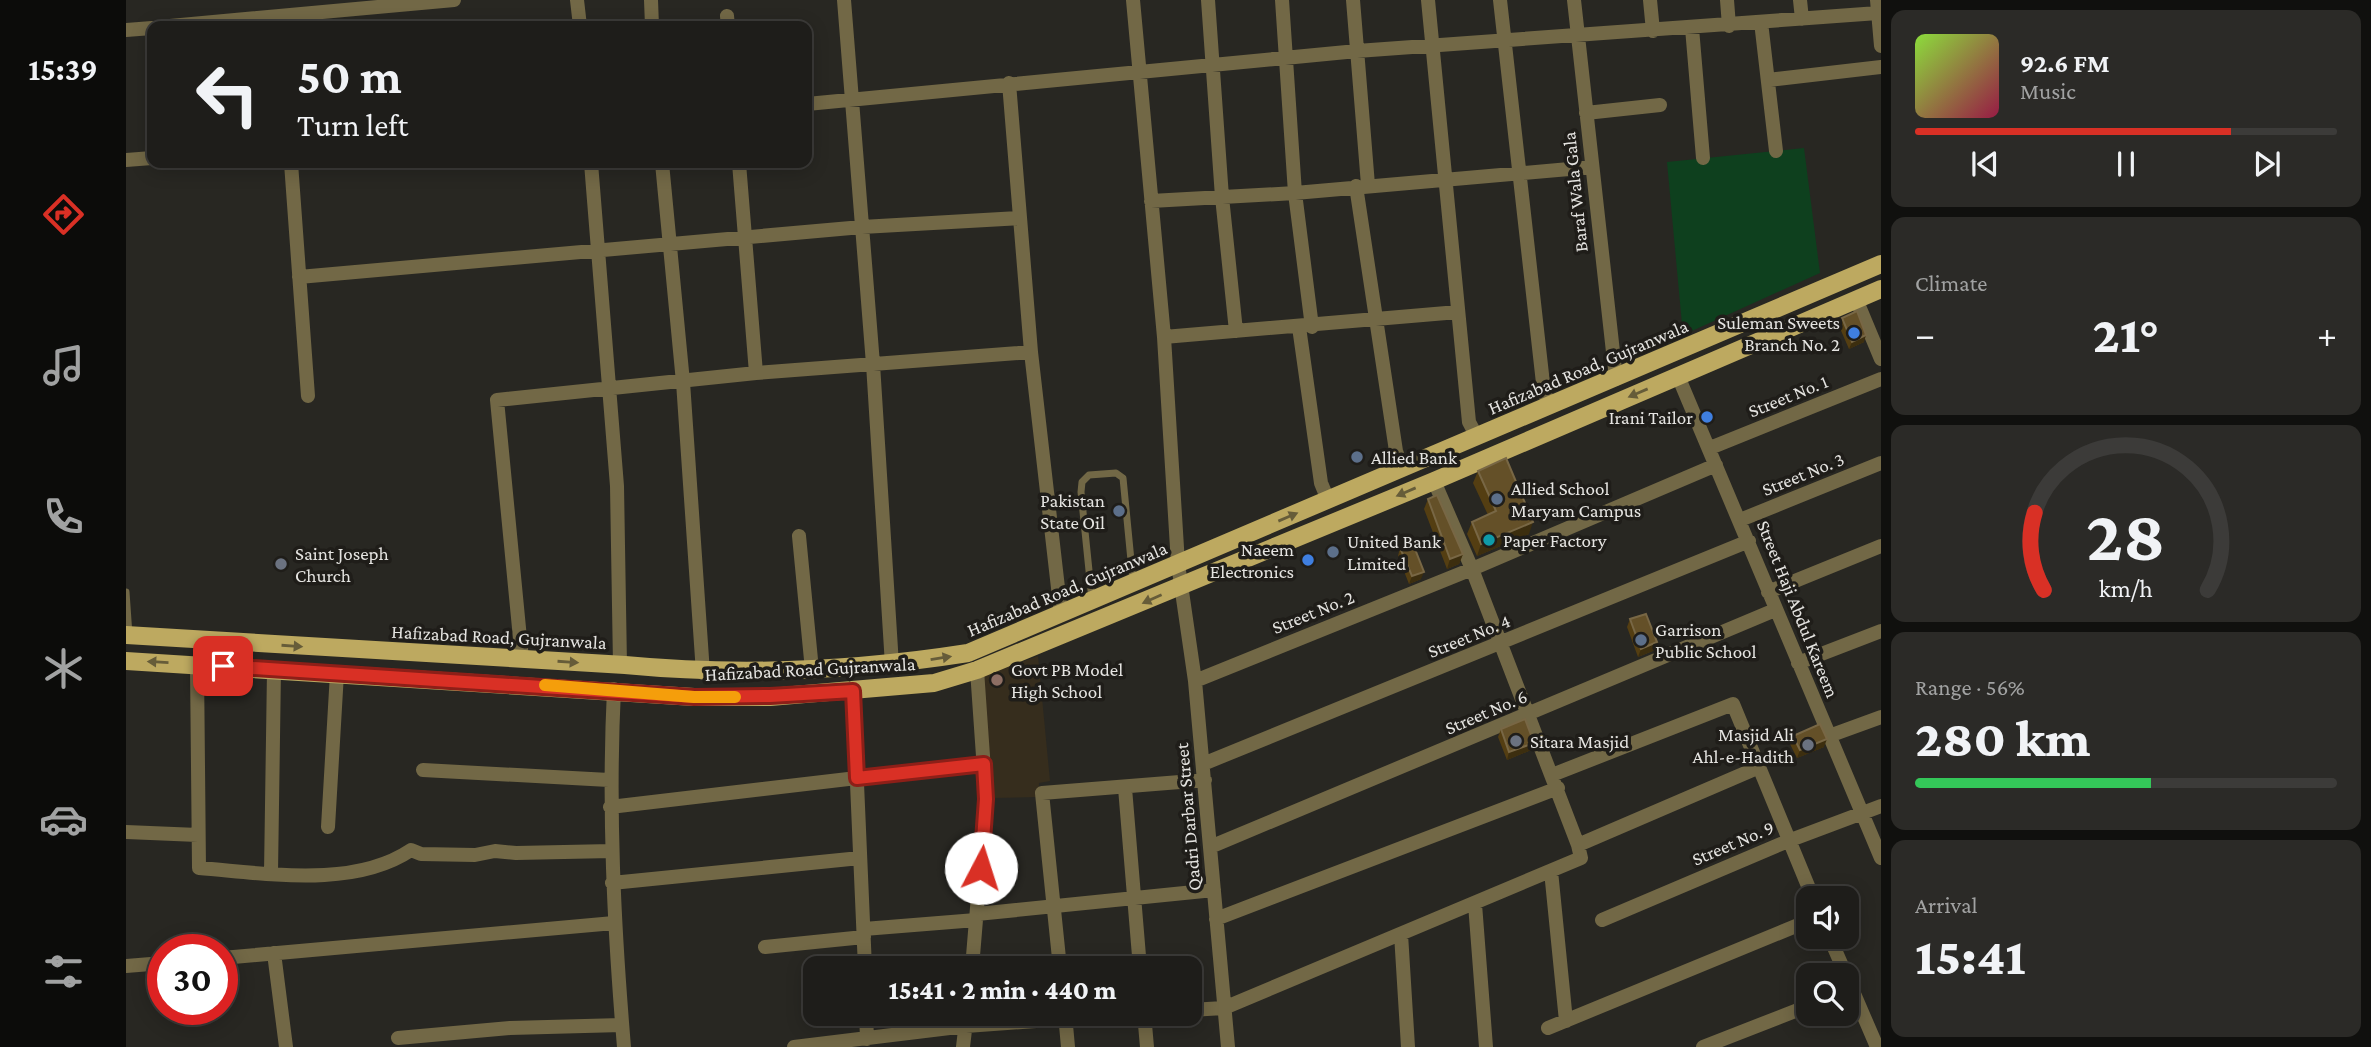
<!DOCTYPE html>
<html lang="en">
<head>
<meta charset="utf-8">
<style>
  body { margin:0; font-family:"Crimson Pro",serif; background:#2b2a27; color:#f1f3f6; height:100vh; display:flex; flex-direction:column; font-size:26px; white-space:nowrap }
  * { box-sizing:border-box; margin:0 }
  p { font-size:23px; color:#a1a2a2 }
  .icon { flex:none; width:38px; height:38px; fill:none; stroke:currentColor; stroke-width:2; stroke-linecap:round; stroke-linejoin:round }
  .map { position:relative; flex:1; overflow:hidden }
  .drawer { display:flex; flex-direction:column; gap:10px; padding:10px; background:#10100e; width:490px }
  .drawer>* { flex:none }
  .top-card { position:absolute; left:21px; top:21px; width:665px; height:147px; border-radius:14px; box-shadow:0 4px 18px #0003,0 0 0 2px #3c3b39; background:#1e1d1a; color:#f1f3f6; overflow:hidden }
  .controls { position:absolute; left:1670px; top:886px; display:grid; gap:14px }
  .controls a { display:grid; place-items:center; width:63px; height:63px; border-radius:14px; background:#1e1d1a; box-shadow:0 4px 18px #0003,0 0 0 2px #3c3b39; font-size:35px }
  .speed { position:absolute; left:21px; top:934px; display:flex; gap:14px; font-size:35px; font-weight:700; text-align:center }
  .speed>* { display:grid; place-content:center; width:91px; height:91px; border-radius:50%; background:#1e1d1a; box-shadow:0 4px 18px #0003,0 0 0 2px #3c3b39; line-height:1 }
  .speed .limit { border:10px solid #d22; background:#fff; color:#111 }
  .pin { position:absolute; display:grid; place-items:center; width:60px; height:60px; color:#fff; margin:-30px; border-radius:14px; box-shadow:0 4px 10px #0006 }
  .me { position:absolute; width:77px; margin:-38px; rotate:5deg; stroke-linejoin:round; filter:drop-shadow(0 0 5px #0008) }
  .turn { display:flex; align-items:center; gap:24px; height:147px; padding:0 35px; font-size:32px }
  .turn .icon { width:91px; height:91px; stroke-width:2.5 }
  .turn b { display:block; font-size:49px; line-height:60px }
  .big { font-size:52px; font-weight:800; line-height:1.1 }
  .drawer .widget { flex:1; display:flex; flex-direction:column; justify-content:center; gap:10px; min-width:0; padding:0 24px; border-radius:14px; background:#2b2a27 }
  .drawer .dial { align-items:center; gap:0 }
  .dial svg { height:182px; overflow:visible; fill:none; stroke:#3c3b39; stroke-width:7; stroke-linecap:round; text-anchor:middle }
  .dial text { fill:#f1f3f6; stroke:none }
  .song { display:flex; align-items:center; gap:21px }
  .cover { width:84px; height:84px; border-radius:10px; background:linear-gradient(135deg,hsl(90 70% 55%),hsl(340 70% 35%)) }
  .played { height:7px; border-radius:4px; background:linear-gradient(90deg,#d93025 75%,#3c3b39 75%) }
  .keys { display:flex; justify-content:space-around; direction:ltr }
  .heat { display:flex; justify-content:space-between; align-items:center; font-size:38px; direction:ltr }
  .charge { height:10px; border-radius:5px; background:linear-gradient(90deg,#34c759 56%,#3c3b39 0) }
  .trip { position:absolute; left:677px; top:956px; width:399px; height:70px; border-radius:14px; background:#1e1d1a; box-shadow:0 4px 18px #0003,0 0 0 2px #3c3b39; font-weight:800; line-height:70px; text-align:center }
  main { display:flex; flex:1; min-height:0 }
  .tabs { display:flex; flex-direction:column; width:126px; justify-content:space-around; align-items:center; background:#0c0c0a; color:#a1a2a2 }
  .tabs .icon { width:49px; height:49px }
  .tabs .selected { color:#d93025 }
  .tabs b { font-size:32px; color:#f1f3f6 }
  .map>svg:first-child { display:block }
</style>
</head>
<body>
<main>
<nav class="tabs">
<b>15:39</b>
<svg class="icon selected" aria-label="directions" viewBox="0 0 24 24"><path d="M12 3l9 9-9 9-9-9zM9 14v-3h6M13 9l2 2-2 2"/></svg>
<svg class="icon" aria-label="music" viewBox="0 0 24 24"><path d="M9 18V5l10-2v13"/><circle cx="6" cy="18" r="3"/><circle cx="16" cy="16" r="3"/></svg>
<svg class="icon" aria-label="phone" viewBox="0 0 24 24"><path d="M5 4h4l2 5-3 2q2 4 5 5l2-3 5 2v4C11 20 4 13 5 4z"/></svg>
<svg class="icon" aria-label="climate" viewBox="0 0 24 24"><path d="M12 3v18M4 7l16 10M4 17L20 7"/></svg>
<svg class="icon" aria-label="car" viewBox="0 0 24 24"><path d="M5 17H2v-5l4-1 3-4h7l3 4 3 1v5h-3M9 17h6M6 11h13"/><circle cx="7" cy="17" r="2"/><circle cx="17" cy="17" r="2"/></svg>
<svg class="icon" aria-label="filters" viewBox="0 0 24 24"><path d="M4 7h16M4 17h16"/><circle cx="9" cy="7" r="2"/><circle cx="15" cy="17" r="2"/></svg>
</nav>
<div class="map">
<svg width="1755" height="1047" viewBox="0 0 1755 1047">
  <rect width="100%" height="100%" fill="#282722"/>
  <path fill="#362d1d" d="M912,656L924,781L913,783L912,797L866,798L855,677Z"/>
  <path fill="#0e401e" d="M1678,148L1694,273L1557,335L1541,162Z"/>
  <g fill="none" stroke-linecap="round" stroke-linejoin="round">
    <path stroke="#726846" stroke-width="7" d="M0,592L3,635
      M966,600L955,492L956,482L963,475L990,473L997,478L1007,581"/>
    <path stroke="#726846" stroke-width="14" d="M451,0L454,26
      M525,0L526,26
      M718,0L747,364L766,665
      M1007,0L1038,337L1052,564L1069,681L1102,1047
      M1082,0L1096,197L1110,331
      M1156,0L1169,193L1186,327
      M1227,0L1242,185
      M1302,0L1343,422L1351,437
      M1374,0L1418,392L1424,405
      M1448,0L1490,379
      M1524,0L1527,31
      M1601,0L1603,26
      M1674,0L1676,19
      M1751,0L1755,46
      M601,16L602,26
      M1635,22L1650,151
      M44,26L328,0
      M1566,28L1577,158
      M0,30L26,28
      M1642,80L1755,67
      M883,83L905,352L935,614
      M681,104L1231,51L1752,13
      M1460,113L1534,105
      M0,160L26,158
      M165,163L182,396
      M465,163L491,486L494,665
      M536,163L557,382L577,673
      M613,163L630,373
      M1230,186L1270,451L1276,469
      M1025,201L1169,193L1466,167
      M173,277L736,227L894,218
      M1730,299L1755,359
      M1173,327L1195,483L1202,500
      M1038,337L1332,312
      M1552,376L1755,858
      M1584,448L1755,379
      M1308,481L1346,569L1452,845
      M1614,520L1755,463
      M673,536L686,670
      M1642,592L1755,546
      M396,659L371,400L630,373L905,352
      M1672,663L1755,631
      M71,665L73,868C139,873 227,889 285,850L295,854L349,855L369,851L390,853L486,851
      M1069,681L1346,569L1590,465
      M488,689C482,809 488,927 498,1047
      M727,691L739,968
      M1703,736L1755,717
      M1077,764L1623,541
      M297,770L483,780
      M1426,775L1607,704L1687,898
      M999,788L1014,968
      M484,807L858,763
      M202,827L211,673
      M0,832L72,835
      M1084,847L1649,610
      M1425,871L1440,1021
      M145,873L148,670
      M486,883L734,858
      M1349,904L1360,1047
      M851,914L1088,890
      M1090,919L1432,788
      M1476,920L1662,841L1755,806
      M738,929L850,920
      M1275,934L1282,1047
      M1703,936L1720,975
      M639,947L738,937
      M148,953L160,1047
      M96,958L488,923
      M0,966L37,963
      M846,968L860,799L851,670
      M934,968L916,793L1079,780
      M1720,975L1751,1047
      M1064,1010L1098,1008L1455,858L1452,845L1631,768
      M740,1013L741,1039
      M1018,1013L1021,1047
      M939,1014L942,1047
      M1422,1028L1682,921
      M272,1038L384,1028L496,1025
      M668,1047L840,1026L1019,1013
      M837,1047L841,1013
      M1577,1047L1682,1006"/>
    <path stroke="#bda960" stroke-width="18" d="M0,635L499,665C614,676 727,671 842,653L1755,264
      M0,661L568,697H644L808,683L851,670L1308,481L1755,289"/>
  </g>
  <path fill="#543e12" d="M1716,318L1738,342L1723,349L1713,326Z
    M1352,471L1403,534L1351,556L1341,534L1346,522L1362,515L1347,483Z
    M1302,499L1337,554L1333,564L1321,569L1298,509Z
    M1274,548L1295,579L1283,584L1272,556Z
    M1504,619L1529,650L1512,657L1501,627Z
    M1375,729L1408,743L1405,750L1381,760L1372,737Z
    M1667,736L1698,747L1671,758L1664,744Z"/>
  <path fill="#3c2e0f" d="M1740,335L1738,342L1723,349L1726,342Z
    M1407,522L1403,534L1351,556L1355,544Z
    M1337,554L1333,564L1321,569L1324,559Z
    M1298,572L1295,579L1283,584L1286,576Z
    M1531,642L1529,650L1512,657L1515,649Z
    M1701,739L1698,747L1671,758L1674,750Z
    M1408,743L1405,750L1381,760L1383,752Z"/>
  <path fill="#645028" stroke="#786745" stroke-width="2" d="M1731,311L1740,335L1726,342L1716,318Z
    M1380,458L1407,522L1355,544L1346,522L1370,511L1352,471Z
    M1311,495L1337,554L1324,559L1302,499Z
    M1287,544L1298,572L1286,576L1274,548Z
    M1520,614L1531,642L1515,649L1504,619Z
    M1399,719L1408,743L1383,752L1375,729Z
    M1694,724L1701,739L1674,750L1667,736Z"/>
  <defs><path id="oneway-solid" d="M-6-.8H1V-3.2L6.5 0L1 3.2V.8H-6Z" transform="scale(1.75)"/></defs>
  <g fill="#665c39">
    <use href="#oneway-solid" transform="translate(1512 393) rotate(157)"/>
    <use href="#oneway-solid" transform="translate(1280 492) rotate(157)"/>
    <use href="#oneway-solid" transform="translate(1162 517) rotate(-23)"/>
    <use href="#oneway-solid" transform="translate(1026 599) rotate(156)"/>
    <use href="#oneway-solid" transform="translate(166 646) rotate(4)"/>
    <use href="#oneway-solid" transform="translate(815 658) rotate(-9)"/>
    <use href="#oneway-solid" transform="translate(32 662) rotate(-177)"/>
    <use href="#oneway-solid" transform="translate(442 662) rotate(4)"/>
  </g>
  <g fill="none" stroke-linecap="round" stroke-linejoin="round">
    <g stroke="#8d1f18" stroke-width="18">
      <path id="route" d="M97,666L568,697L644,696L727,691L731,778L858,764L860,799L855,868"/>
    </g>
    <use href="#route" stroke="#d93025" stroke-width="12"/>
    <path stroke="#f59e0b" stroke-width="12" d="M419,685L568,697H609"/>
  </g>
  <g fill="#3f7fe0" stroke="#1f1d19" stroke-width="2.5">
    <circle cx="1728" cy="333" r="7"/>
    <circle cx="1581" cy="417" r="7"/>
    <circle cx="1182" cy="560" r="7"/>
  </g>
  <g fill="#5c6f8a" stroke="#1f1d19" stroke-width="2.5">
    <circle cx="1231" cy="457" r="7"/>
    <circle cx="1371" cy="499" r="7"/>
    <circle cx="993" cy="511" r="7"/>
    <circle cx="1207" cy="552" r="7"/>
    <circle cx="1515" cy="640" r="7"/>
  </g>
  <circle fill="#0f9aa8" stroke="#1f1d19" stroke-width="2.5" cx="1363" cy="540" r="7"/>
  <g fill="#6b7280" stroke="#1f1d19" stroke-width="2.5">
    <circle cx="155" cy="564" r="7"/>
    <circle cx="1390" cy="741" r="7"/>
    <circle cx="1682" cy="745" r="7"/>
  </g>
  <circle fill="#8d6e63" stroke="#1f1d19" stroke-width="2.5" cx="871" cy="680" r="7"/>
  <g text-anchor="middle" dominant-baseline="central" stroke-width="7" stroke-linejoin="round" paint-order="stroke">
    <g font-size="19" fill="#e5e4e1" stroke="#1f1d19">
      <text transform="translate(1449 192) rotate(-96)">Baraf Wala Gala</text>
      <text transform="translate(1462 367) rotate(-23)">Hafizabad Road, Gujranwala</text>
      <text transform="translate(1662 396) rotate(-22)">Street No. 1</text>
      <text transform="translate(1677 474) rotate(-22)">Street No. 3</text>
      <text transform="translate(941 589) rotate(-23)">Hafizabad Road, Gujranwala</text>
      <text transform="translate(1672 609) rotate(68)">Street Haji Abdul Kareem</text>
      <text transform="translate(1187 612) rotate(-22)">Street No. 2</text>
      <text transform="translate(1343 636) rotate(-22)">Street No. 4</text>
      <text transform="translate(373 637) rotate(3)">Hafizabad Road, Gujranwala</text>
      <text transform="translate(684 669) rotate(-3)">Hafizabad Road Gujranwala</text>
      <text transform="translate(1360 712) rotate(-23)">Street No. 6</text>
      <text transform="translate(1062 817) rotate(-95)">Qadri Darbar Street</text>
      <text transform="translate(1607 843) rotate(-23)">Street No. 9</text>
    </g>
    <g font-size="19" fill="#e5e4e1" stroke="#1f1d19" text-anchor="start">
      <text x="1714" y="322" text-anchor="end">Suleman Sweets<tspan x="1714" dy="22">Branch No. 2</tspan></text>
      <text x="1567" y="417" text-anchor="end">Irani Tailor</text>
      <text x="1245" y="457">Allied Bank</text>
      <text x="1385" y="488">Allied School<tspan x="1385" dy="22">Maryam Campus</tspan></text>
      <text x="979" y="500" text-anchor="end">Pakistan<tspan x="979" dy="22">State Oil</tspan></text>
      <text x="1377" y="540">Paper Factory</text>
      <text x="1221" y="541">United Bank<tspan x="1221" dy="22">Limited</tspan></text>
      <text x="1168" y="549" text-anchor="end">Naeem<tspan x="1168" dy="22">Electronics</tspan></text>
      <text x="169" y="553">Saint Joseph<tspan x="169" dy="22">Church</tspan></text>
      <text x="1529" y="629">Garrison<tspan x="1529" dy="22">Public School</tspan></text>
      <text x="885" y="669">Govt PB Model<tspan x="885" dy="22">High School</tspan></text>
      <text x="1668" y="734" text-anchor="end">Masjid Ali<tspan x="1668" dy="22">Ahl-e-Hadith</tspan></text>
      <text x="1404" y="741">Sitara Masjid</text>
    </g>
  </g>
</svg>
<div class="controls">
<a><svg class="icon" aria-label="sound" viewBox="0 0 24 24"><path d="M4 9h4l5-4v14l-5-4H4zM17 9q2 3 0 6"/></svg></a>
<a><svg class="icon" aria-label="search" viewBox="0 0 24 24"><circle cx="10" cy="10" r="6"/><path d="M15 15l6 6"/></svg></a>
</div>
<div class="speed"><div class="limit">30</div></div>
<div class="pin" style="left:97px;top:666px;background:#d93025"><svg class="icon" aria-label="arrive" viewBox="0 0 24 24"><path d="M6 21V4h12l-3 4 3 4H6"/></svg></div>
<svg class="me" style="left:855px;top:868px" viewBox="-20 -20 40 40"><circle r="19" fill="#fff"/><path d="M0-13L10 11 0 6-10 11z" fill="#d93025"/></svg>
<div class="trip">15:41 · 2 min · 440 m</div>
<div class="top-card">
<div class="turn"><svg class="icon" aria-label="left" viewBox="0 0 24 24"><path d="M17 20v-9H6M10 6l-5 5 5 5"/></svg><div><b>50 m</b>Turn left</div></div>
</div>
</div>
<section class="drawer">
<div class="widget">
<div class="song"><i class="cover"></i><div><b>92.6 FM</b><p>Music</p></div></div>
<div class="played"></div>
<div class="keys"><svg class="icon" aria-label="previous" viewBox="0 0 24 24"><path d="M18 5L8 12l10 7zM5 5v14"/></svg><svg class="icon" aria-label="pause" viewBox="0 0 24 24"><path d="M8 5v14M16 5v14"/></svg><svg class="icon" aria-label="next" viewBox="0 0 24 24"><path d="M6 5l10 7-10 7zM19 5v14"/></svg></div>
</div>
<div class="widget"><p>Climate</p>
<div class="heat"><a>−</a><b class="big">21°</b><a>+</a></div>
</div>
<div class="widget dial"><svg viewBox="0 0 100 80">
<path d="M14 69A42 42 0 1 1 86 69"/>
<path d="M14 69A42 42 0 0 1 10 35" stroke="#d93025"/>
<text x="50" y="56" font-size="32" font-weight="700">28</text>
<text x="50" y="72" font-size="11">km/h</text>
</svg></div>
<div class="widget"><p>Range · 56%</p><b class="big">280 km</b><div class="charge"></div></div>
<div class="widget"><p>Arrival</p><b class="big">15:41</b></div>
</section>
</main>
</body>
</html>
